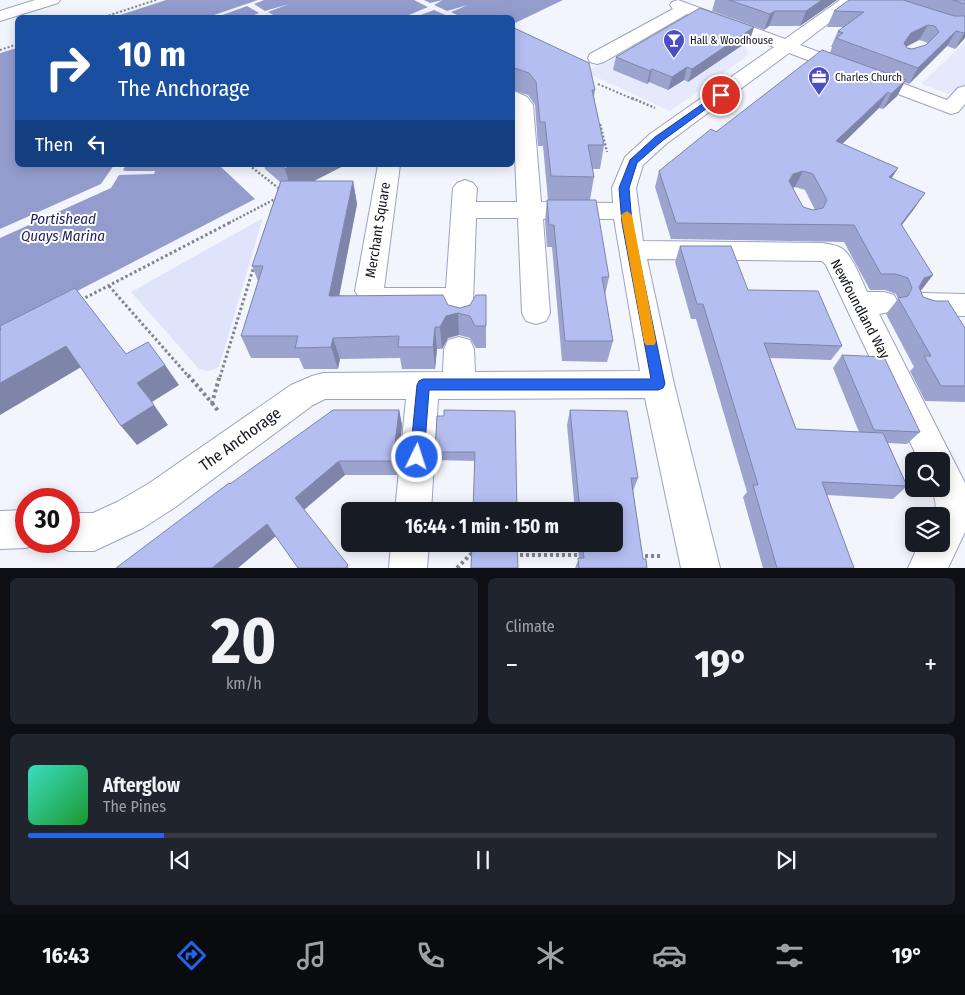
<!DOCTYPE html>
<html lang="en">
<head>
<meta charset="utf-8">
<style>
  body { margin:0; font-family:"Fira Sans Condensed",sans-serif; background:#20242c; color:#f1f3f6; height:100vh; display:flex; flex-direction:column; font-size:19px; white-space:nowrap }
  * { box-sizing:border-box; margin:0 }
  p { font-size:16px; color:#9ea1a6 }
  .icon { flex:none; width:28px; height:28px; fill:none; stroke:currentColor; stroke-width:2; stroke-linecap:round; stroke-linejoin:round }
  .map { position:relative; height:568px; overflow:hidden }
  .details { display:flex; flex-direction:column; gap:10px; padding:10px; background:#0d0f14; flex:1 }
  .details>* { flex:none }
  .hud { position:absolute; left:15px; top:15px; width:500px; height:152px; border-radius:8px; box-shadow:0 2px 12px #0003; background:#1a4fa0; color:#fff; overflow:hidden }
  .controls { position:absolute; left:905px; top:452px; display:grid; gap:10px }
  .controls a { display:grid; place-items:center; width:45px; height:45px; border-radius:8px; background:#171b24; box-shadow:0 2px 12px #0003; font-size:25px }
  .speed { position:absolute; left:15px; top:488px; display:flex; gap:10px; font-size:25px; font-weight:700; text-align:center }
  .speed>* { display:grid; place-content:center; width:65px; height:65px; border-radius:50%; background:#171b24; box-shadow:0 2px 12px #0003; line-height:1 }
  .speed .limit { border:8px solid #d22; background:#fff; color:#111 }
  .pin { position:absolute; display:grid; place-items:center; width:42px; height:42px; color:#fff; margin:-21px; border:2px solid #fff; border-radius:50%; box-shadow:0 1px 5px #0007 }
  .me { position:absolute; width:55px; margin:-28px; rotate:4deg; stroke-linejoin:round; filter:drop-shadow(0 0 4px #0008) }
  .turn { display:flex; align-items:center; gap:18px; height:105px; padding:0 20px; font-size:22px }
  .turn .icon { width:65px; height:65px; stroke-width:2.5 }
  .turn b { display:block; font-size:35px; line-height:42px }
  .then { display:flex; align-items:center; height:48px; padding:0 20px; background:#0003; gap:10px; font-size:19px }
  .big { font-size:38px; font-weight:700; line-height:1.1 }
  .details .widget { flex:1; display:flex; flex-direction:column; justify-content:center; gap:8px; min-width:0; padding:0 18px; border-radius:8px; background:#20242c }
  .details .dial { align-items:center; gap:0 }
  .dial b { font-size:65px; line-height:1 }
  .song { display:flex; align-items:center; gap:15px }
  .cover { width:60px; height:60px; border-radius:8px; background:linear-gradient(135deg,hsl(170 70% 55%),hsl(130 70% 35%)) }
  .played { height:5px; border-radius:2px; background:linear-gradient(90deg,#2563eb 15%,#363941 15%) }
  .keys { display:flex; justify-content:space-around; direction:ltr }
  .heat { display:flex; justify-content:space-between; align-items:center; font-size:28px; direction:ltr }
  .details .tiles { flex:1; display:grid; gap:10px; grid-template-columns:1fr 1fr }
  .widget:last-child { grid-column:span 2 }
  .trip { position:absolute; left:341px; top:502px; width:282px; height:50px; border-radius:8px; background:#171b24; box-shadow:0 2px 12px #0003; font-weight:700; line-height:50px; text-align:center }
  .tabs { display:flex; height:80px; justify-content:space-around; align-items:center; background:#090b0e; color:#9ea1a6 }
  .tabs .icon { width:35px; height:35px }
  .tabs .current { color:#2563eb }
  .tabs b { font-size:22px; color:#f1f3f6 }
  .map>svg:first-child { display:block }
</style>
</head>
<body>
<div class="map">
<svg width="965" height="568" viewBox="0 0 965 568">
  <rect width="100%" height="100%" fill="#f3f5fc"/>
  <path fill="#e6e9fb" d="M679,18L736,39L745,45L748,54L743,59L670,111L585,72Z
    M965,42V100L921,84Z"/>
  <path fill="#e0e4fb" d="M263,218L219,367L209,371L199,369L131,292Z"/>
  <path fill="#949cce" d="M166,0H563L513,24L512,18H111Z
    M17,48L18,165H221L220,166L255,199L0,331V53Z"/>
  <path fill="#f3f5fc" d="M258,0H264L254,4L265,11L289,4L268,12L277,17H266L262,15L249,17L259,13L247,6L217,17L214,15Z
    M414,0H424L430,3L443,0L434,5L447,11L468,5L451,12L461,17H450L434,10L415,17H404L428,7Z
    M114,165H126L123,170L125,171H155L154,174L119,175L111,188L0,238V229L101,184Z"/>
  <g fill="none" stroke-linecap="round" stroke-linejoin="round">
    <g stroke="#9ba2c3" stroke-width="2">
      <path id="minor" d="M35,0H60L58,3L0,21V11Z
        M678,0L785,39L840,0H859L800,45L947,100L958,88L965,86V104L958,112L951,114L789,53L666,144L643,165L636,188L643,241L822,243C828,244 836,245 841,248C852,254 862,281 867,292H884L894,295L898,303L894,311L879,314L965,483V532L948,568H908L919,544H941V516H933C938,508 935,497 931,489H941V461H919L826,265L822,261L647,259L674,384L720,568H681L645,398L438,399L431,511H395L406,399H325L313,405L174,508L143,528L94,551H69L56,545L54,541H69V513H93L117,502L148,484L291,385L312,376L323,373L443,372L444,349L448,340L459,337L470,340L474,349L475,372L640,371L614,219H543L550,313L546,321L536,324L526,321L522,313L518,218H476L473,303L474,317L470,325L460,328L450,325L446,317V309C418,310 371,320 355,291L378,165H400L384,288H446L453,188L457,183L465,180L473,183L477,188L476,202H517L512,90L527,97L533,105L541,202L613,203L612,188L625,157L650,134L774,47L687,14L604,62L597,64L590,62L588,58L590,54L673,9L670,5L672,2Z
        M922,293L965,294V316L922,315L912,312L908,304L912,296Z
        M26,510V541L39,542L26,548L0,549V511Z
        M391,544H429L427,568H389Z"/>
    </g>
    <path stroke="#82848d" stroke-width="2" stroke-dasharray="2 2" stroke-linecap="butt" d="M101,18L156,0
      M0,50L18,44
      M598,84L635,100"/>
    <path stroke="#82848d" stroke-width="2.5" stroke-dasharray="2 2" stroke-linecap="butt" d="M632,98L655,108
      M600,124L607,152
      M249,165L282,191
      M229,223L277,198"/>
    <path stroke="#82848d" stroke-width="3" stroke-dasharray="2.5 2.5" stroke-linecap="butt" d="M109,286L189,377
      M81,300L231,222
      M220,377L254,266"/>
    <path stroke="#82848d" stroke-width="4" stroke-dasharray="3 3" stroke-linecap="butt" d="M188,375L212,403L220,375
      M212,403L219,412
      M514,555H583
      M639,556H660
      M457,568L471,554H475"/>
    <use href="#minor" fill="#fff" fill-rule="evenodd"/>
  </g>
  <path fill="#9ca3cf" fill-rule="evenodd" d="M715,0H837L800,26H769L764,30L712,11Z
    M849,0H965V38L955,49L947,46L909,84L904,82L897,96L883,109L879,108L842,144L898,168L891,178L914,209L902,225L921,291L923,297L965,328V402L925,401L910,371L914,367L886,314L898,299L896,294L885,290H870L844,242L671,239L655,187L659,171L716,132L830,53L832,47H831L838,31L844,27H827L834,11ZM919,40L926,42L927,43L926,45L912,49L907,48L906,47ZM795,187L805,190L815,210H813L803,207L792,188Z
    M512,27L595,90L594,97L604,145L600,169H592L594,177L590,200L609,277L605,295L613,341L607,362L562,361L552,247H547L545,221L547,200H548L543,146H538L535,105L528,95L512,90Z
    M750,40L688,82L684,80L668,90L649,82L647,84L613,70L616,57Z
    M512,94L514,122L512,146Z
    M264,165H345L314,181H353L357,204L339,295L448,305L460,308L470,305L486,295V348H476L470,338L459,335L448,338L442,349H437L435,369H402L400,358L340,359L338,369H304L299,358H251L241,336L258,281L252,266L280,182L265,169Z
    M680,246L748,290L842,346L831,360L770,358L796,429L859,432L833,368L842,355L920,432L907,444L888,443L907,486L893,499L827,495L854,568H763L743,497L747,492L696,319H691L675,262Z
    M399,410L402,425L397,475H345L304,510L349,568H298L276,536L238,568H116L230,484Z
    M444,410L517,511L475,461L436,460L435,452L444,416Z
    M570,410L638,478L633,491L643,559L647,568H575L579,558L577,544H615V511H575L567,425Z"/>
  <path fill="#7f85a9" d="M822,0H837L800,26L806,11Z
    M775,11L769,26L764,30L770,14Z
    M928,25L919,40L903,48L904,43L911,33Z
    M754,27L750,40L688,82L692,69Z
    M956,31L947,46L909,84L918,68Z
    M965,32V38L955,49L964,33Z
    M687,67L684,80L668,90L672,77Z
    M652,69L649,82L647,84L650,71Z
    M906,80L897,96L883,109L891,94Z
    M888,92L879,108L828,158L836,141Z
    M292,165H345L292,192L285,169Z
    M898,168L888,184L889,177Z
    M803,171L795,187L785,190L793,174Z
    M353,181L357,204L335,318L329,296Z
    M925,193L914,209L890,240L901,224Z
    M933,275L920,292L911,294L924,278Z
    M458,313L459,335L448,338L442,349L440,327L446,316Z
    M435,327L437,349L435,369L433,347Z
    M333,338L340,359L338,369L331,347Z
    M66,346L83,366L0,415V383Z
    M165,365L179,385L152,402L137,383Z
    M154,405L168,425L137,445L121,426Z
    M399,410L402,425L397,475L393,461Z
    M339,461L345,475L302,511L295,498Z
    M267,524L276,536L238,568H212Z"/>
  <path fill="#b5bef1" stroke="#7f85a9" fill-rule="evenodd" d="M729,0H822L806,11H775L770,14Z
    M849,0H903L954,16H965V32L964,33L956,31L918,68L836,38L843,33L838,31L864,12L834,11ZM928,25L935,26L939,32L926,45L912,49L907,48L904,43L911,33Z
    M953,0H965V4Z
    M700,8L754,27L692,69L687,67L672,77L652,69L650,71L616,57Z
    M512,27L589,63L595,90H592L604,145H588L594,177L551,176L545,122H540L536,82L529,73L512,67Z
    M822,50L906,80L891,94L888,92L836,141L898,168L889,177L925,193L901,224L933,275L924,278L919,287L923,297L935,301H948L965,328V386H941L924,356H931L898,298L908,296L912,288L908,278L896,274H881L854,225L676,223L659,171L711,129L716,132ZM803,171L813,174L827,200L823,208L813,210L803,207L789,181L793,174Z
    M512,95L514,122H512Z
    M281,165H292L285,169Z
    M281,181H353L329,296L443,295L448,305L460,308L470,305L476,295H486V326H475L470,316L458,313L446,316L440,327H435L433,347H398L399,336L333,338L331,347L295,348L298,336H241L263,266H252Z
    M547,200H596L609,277H602L613,341H565L554,225H549Z
    M680,246H731L748,290L818,291L842,346L764,343L796,429L883,433L907,486L822,482L854,568H777L753,485H758L703,304H697Z
    M75,288L126,354L148,342L165,365L137,383L154,405L121,426L66,346L0,383V331L1,330L0,326Z
    M842,355L884,357L920,432L874,430Z
    M333,410H399L393,461H339L295,498L348,565L345,568H298L267,524L212,568H116L229,483L230,484Z
    M444,410L515,411L517,511H473L475,452H435L437,416H444Z
    M570,410L627,411L638,478H631L643,559H646L647,568H579L578,558H584L582,544H615V511H580Z
    M472,544H517L518,568H471Z"/>
  <path fill="#2563eb" stroke="#184099" d="M718,93L725,95L662,141L637,163L629,188L632,223L665,384L663,388L658,390H429L424,457L422,462L417,464L412,462L410,457L417,385L419,381L423,379H651L622,223L619,188L630,160L655,137Z"/>
  <path fill="#f59e0b" d="M627,211L632,215L656,342L654,345H646L644,342L621,215Z"/>
  <defs>
    <g id="bar-pin" transform="scale(1.125)"><path d="M0 17L-7.5 6A9.5 9.5 0 1 1 7.5 6Z" fill="#4c4ec4" stroke="#fff"/><path d="M-6-5H6L.8 .8V4.5H3.5V6h-7V4.5H-.8V.8Z" fill="#fff"/></g>
    <g id="office-pin" transform="scale(1.125)"><path d="M0 17L-7.5 6A9.5 9.5 0 1 1 7.5 6Z" fill="#4c4ec4" stroke="#fff"/><path d="M-6-3h4V-5.5h4V-3h4V5H-6ZM-1-4.5V-3h2v-1.5ZM-6 0V1H6V0Z" fill="#fff"/></g>
  </defs>
  <g fill-rule="evenodd">
    <use href="#bar-pin" x="674" y="40"/>
    <use href="#office-pin" x="819" y="77"/>
  </g>
  <g text-anchor="middle" dominant-baseline="central" stroke-width="4" stroke-linejoin="round" paint-order="stroke">
    <g font-size="11" fill="#10121e" stroke="#fff" text-anchor="start">
      <text x="690" y="40">Hall &amp; Woodhouse</text>
      <text x="835" y="77">Charles Church</text>
    </g>
    <g font-size="14" fill="#10121e" stroke="#fff">
      <text transform="translate(378 230) rotate(-81)">Merchant Square</text>
      <text transform="translate(860 309) rotate(62)">Newfoundland Way</text>
    </g>
    <g font-size="15" font-style="italic" fill="#22245f" stroke="#fff">
      <text x="63" y="219">Portishead<tspan x="63" dy="17">Quays Marina</tspan></text>
    </g>
    <g font-size="16" fill="#10121e" stroke="#fff">
      <text transform="translate(240 439) rotate(-36)">The Anchorage</text>
    </g>
  </g>
</svg>
<div class="controls">
<a><svg class="icon" aria-label="search" viewBox="0 0 24 24"><circle cx="10" cy="10" r="6"/><path d="M15 15l6 6"/></svg></a>
<a><svg class="icon" aria-label="layers" viewBox="0 0 24 24"><path d="M12 4l9 5-9 5-9-5zM3 14l9 5 9-5"/></svg></a>
</div>
<div class="speed"><div class="limit">30</div></div>
<div class="pin" style="left:721px;top:95px;background:#d93025"><svg class="icon" aria-label="arrive" viewBox="0 0 24 24"><path d="M6 21V4h12l-3 4 3 4H6"/></svg></div>
<svg class="me" style="left:417px;top:457px" viewBox="-20 -20 40 40"><circle r="17" fill="#2563eb" stroke="#fff" stroke-width="3"/><path d="M0-11L8 9 0 5-8 9z" fill="#fff"/></svg>
<div class="trip">16:44 · 1 min · 150 m</div>
<div class="hud">
<div class="turn"><svg class="icon" aria-label="right" viewBox="0 0 24 24"><path d="M7 20v-9h11M14 6l5 5-5 5"/></svg><div><b>10 m</b>The Anchorage</div></div>
<div class="then">Then<svg class="icon" aria-label="left" viewBox="0 0 24 24"><path d="M17 20v-9H6M10 6l-5 5 5 5"/></svg></div>
</div>
</div>
<section class="details">
<div class="tiles">
<div class="widget dial"><b>20</b><p>km/h</p></div>
<div class="widget"><p>Climate</p>
<div class="heat"><a>−</a><b class="big">19°</b><a>+</a></div>
</div>
<div class="widget">
<div class="song"><i class="cover"></i><div><b>Afterglow</b><p>The Pines</p></div></div>
<div class="played"></div>
<div class="keys"><svg class="icon" aria-label="previous" viewBox="0 0 24 24"><path d="M18 5L8 12l10 7zM5 5v14"/></svg><svg class="icon" aria-label="pause" viewBox="0 0 24 24"><path d="M8 5v14M16 5v14"/></svg><svg class="icon" aria-label="next" viewBox="0 0 24 24"><path d="M6 5l10 7-10 7zM19 5v14"/></svg></div>
</div>
</div>
</section>
<nav class="tabs">
<b>16:43</b>
<svg class="icon current" aria-label="directions" viewBox="0 0 24 24"><path d="M12 3l9 9-9 9-9-9zM9 14v-3h6M13 9l2 2-2 2"/></svg>
<svg class="icon" aria-label="music" viewBox="0 0 24 24"><path d="M9 18V5l10-2v13"/><circle cx="6" cy="18" r="3"/><circle cx="16" cy="16" r="3"/></svg>
<svg class="icon" aria-label="phone" viewBox="0 0 24 24"><path d="M5 4h4l2 5-3 2q2 4 5 5l2-3 5 2v4C11 20 4 13 5 4z"/></svg>
<svg class="icon" aria-label="climate" viewBox="0 0 24 24"><path d="M12 3v18M4 7l16 10M4 17L20 7"/></svg>
<svg class="icon" aria-label="car" viewBox="0 0 24 24"><path d="M5 17H2v-5l4-1 3-4h7l3 4 3 1v5h-3M9 17h6M6 11h13"/><circle cx="7" cy="17" r="2"/><circle cx="17" cy="17" r="2"/></svg>
<svg class="icon" aria-label="filters" viewBox="0 0 24 24"><path d="M4 7h16M4 17h16"/><circle cx="9" cy="7" r="2"/><circle cx="15" cy="17" r="2"/></svg>
<b>19°</b>
</nav>
</body>
</html>
